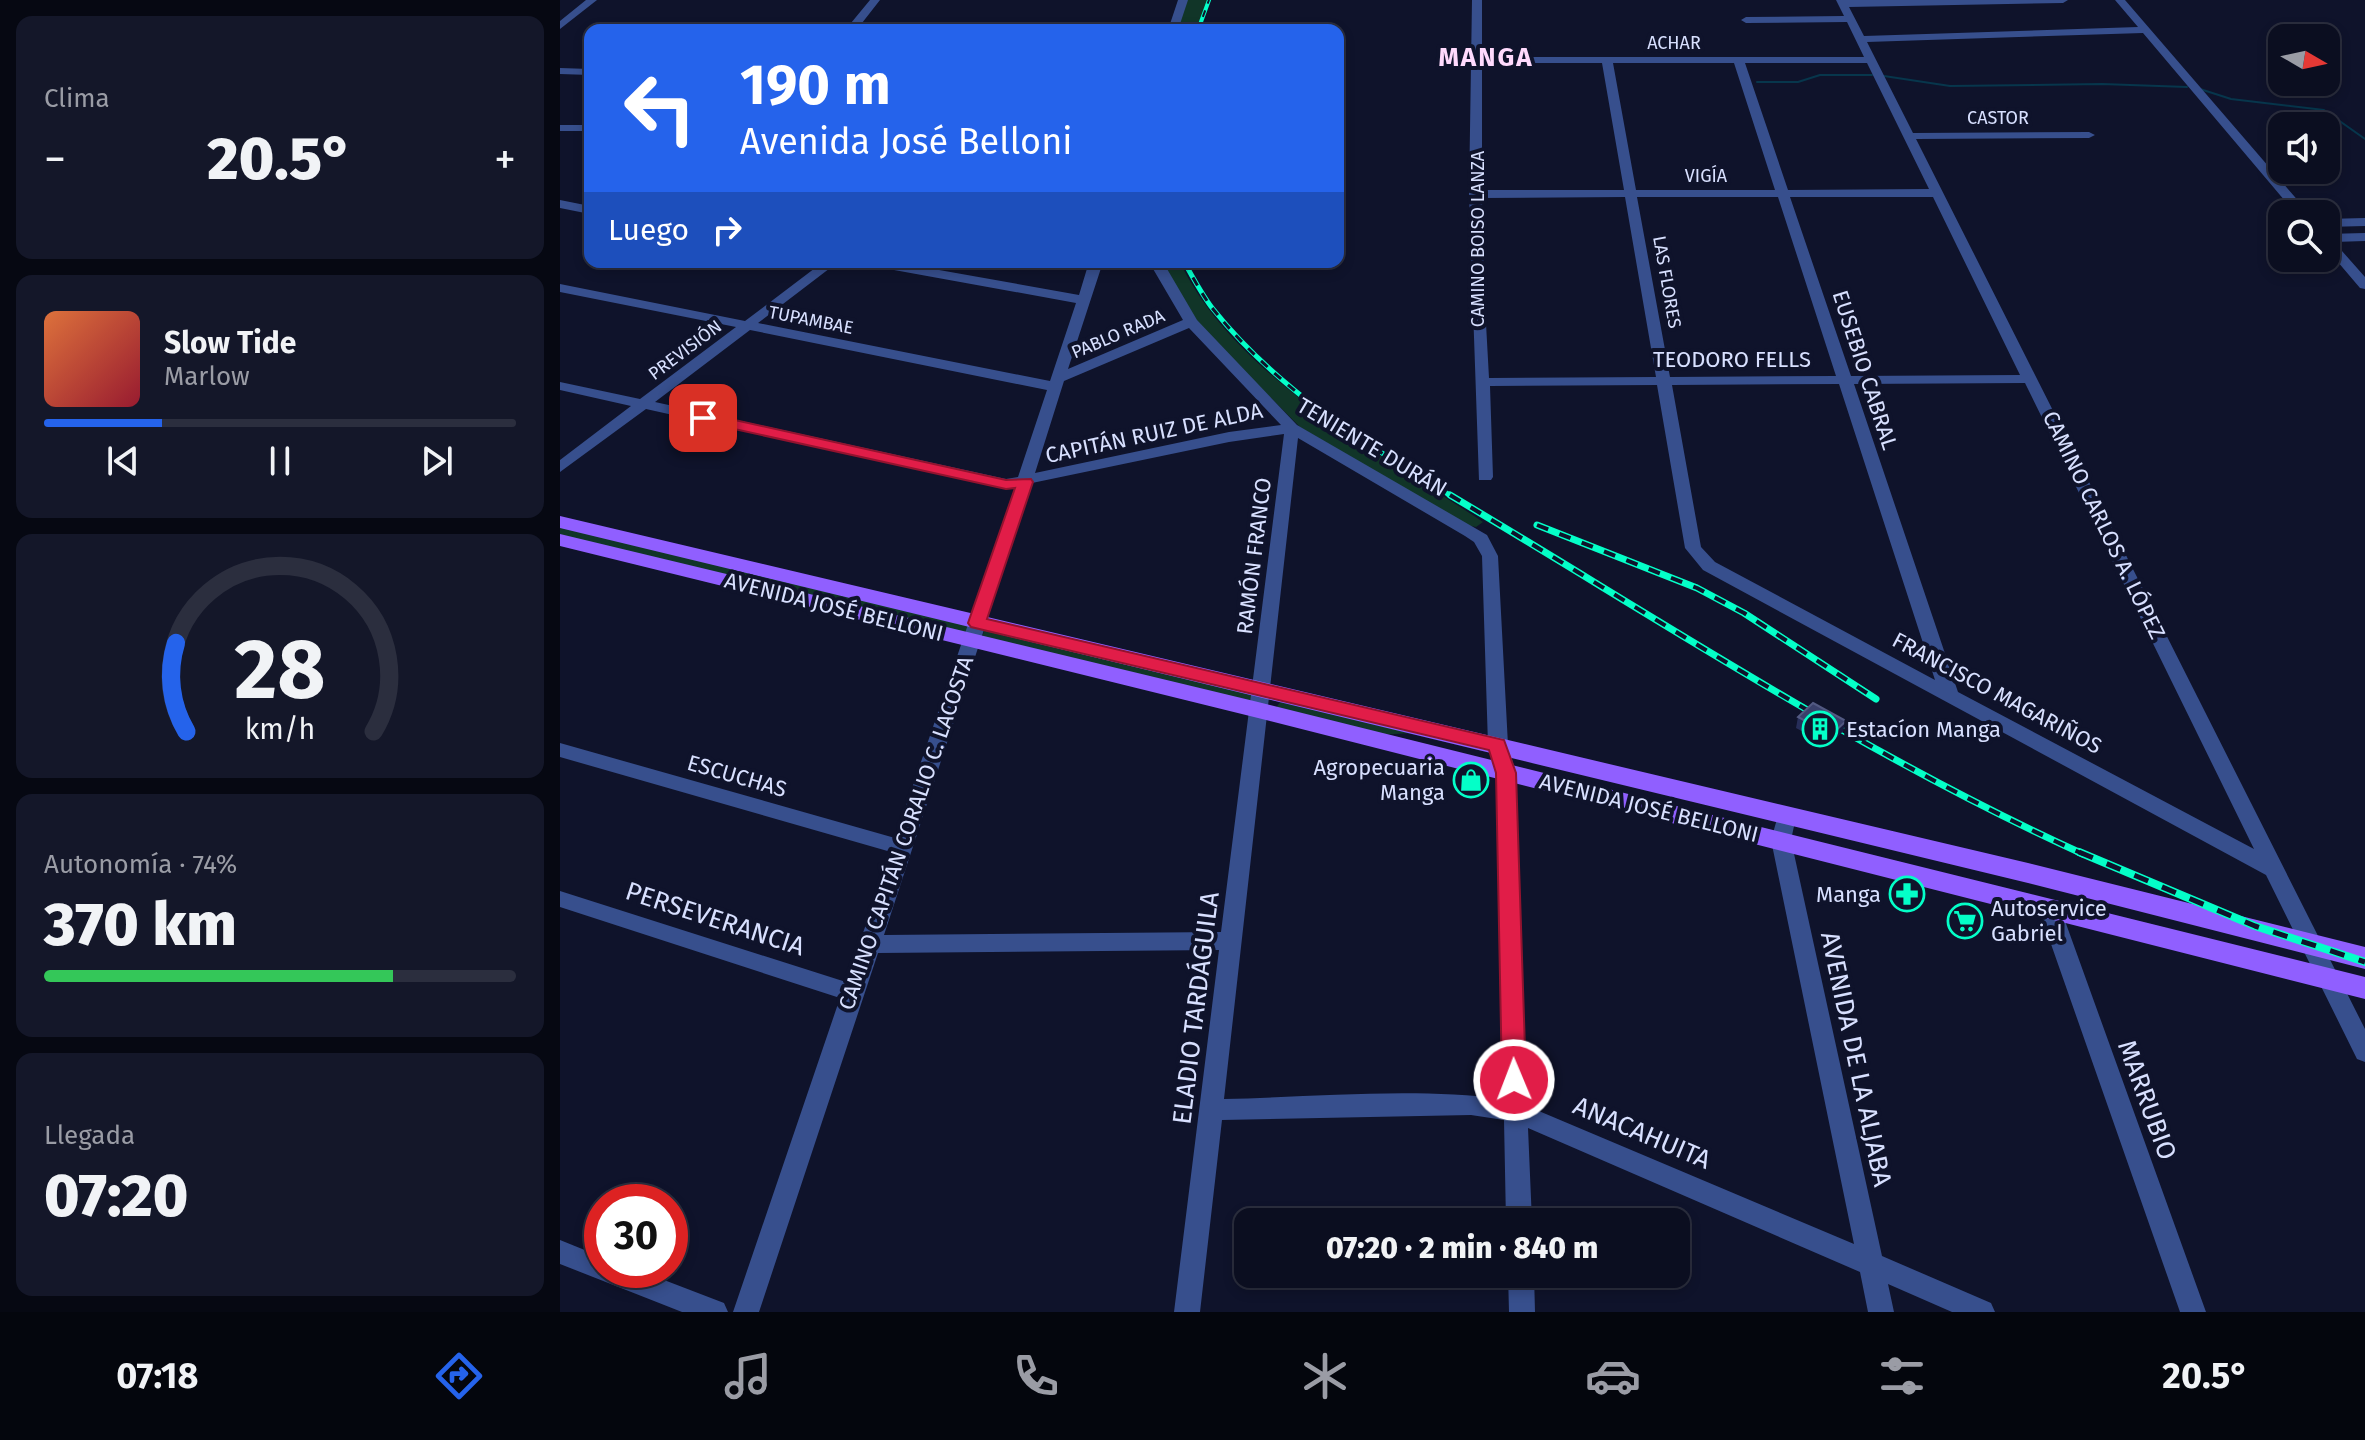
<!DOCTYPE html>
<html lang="es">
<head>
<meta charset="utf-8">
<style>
  body { margin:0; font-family:"Fira Sans",sans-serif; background:#141729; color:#f1f3f6; height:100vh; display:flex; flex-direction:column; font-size:30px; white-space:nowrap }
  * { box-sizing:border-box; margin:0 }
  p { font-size:26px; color:#9a9ca5 }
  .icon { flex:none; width:44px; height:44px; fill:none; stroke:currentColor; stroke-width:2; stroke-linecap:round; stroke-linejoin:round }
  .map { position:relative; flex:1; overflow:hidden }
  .details { display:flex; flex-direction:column; gap:16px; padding:16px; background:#060812; width:560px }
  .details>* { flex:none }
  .top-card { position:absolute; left:24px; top:24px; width:760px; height:244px; border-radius:16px; box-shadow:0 4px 12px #0003,0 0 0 2px #2b2e3e; background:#2563eb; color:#fff; overflow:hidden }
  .needle { width:52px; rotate:99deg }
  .controls { position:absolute; left:1708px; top:24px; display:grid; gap:16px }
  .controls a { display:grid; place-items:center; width:72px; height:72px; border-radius:16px; background:#0b0e20; box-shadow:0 4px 12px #0003,0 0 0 2px #2b2e3e; font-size:40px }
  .speed { position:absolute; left:24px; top:1184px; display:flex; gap:16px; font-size:40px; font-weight:700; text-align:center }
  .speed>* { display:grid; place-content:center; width:104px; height:104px; border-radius:50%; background:#0b0e20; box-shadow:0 4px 12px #0003,0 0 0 2px #2b2e3e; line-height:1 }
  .speed .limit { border:12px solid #d22; background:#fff; color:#111 }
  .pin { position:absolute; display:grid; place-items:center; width:68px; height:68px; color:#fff; margin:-34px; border-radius:16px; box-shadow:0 4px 12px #0006 }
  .me { position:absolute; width:88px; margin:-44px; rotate:359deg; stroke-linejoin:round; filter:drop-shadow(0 0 6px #0008) }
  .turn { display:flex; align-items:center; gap:28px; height:168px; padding:0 24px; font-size:36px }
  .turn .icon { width:104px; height:104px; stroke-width:2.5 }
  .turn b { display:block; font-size:56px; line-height:68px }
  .then { display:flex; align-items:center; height:76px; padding:0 24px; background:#0003; gap:16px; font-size:30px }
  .big { font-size:60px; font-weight:800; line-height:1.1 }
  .details .card { flex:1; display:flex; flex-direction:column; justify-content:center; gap:12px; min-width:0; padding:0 28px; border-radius:16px; background:#141729 }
  .details .dial { align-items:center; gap:0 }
  .dial svg { height:208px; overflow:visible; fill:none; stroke:#2b2e3e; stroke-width:7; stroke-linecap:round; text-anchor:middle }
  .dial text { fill:#f1f3f6; stroke:none }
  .song { display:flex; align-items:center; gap:24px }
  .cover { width:96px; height:96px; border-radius:12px; background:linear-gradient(135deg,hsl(20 70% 55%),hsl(350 70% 35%)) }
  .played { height:8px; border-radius:4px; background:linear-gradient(90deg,#2563eb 25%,#2b2e3e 25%) }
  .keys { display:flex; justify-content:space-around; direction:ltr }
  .heat { display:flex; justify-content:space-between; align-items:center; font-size:44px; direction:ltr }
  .charge { height:12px; border-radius:6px; background:linear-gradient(90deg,#34c759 74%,#2b2e3e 0) }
  .trip { position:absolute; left:674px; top:1208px; width:456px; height:80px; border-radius:16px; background:#0b0e20; box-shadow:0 4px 12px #0003,0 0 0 2px #2b2e3e; font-weight:800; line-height:80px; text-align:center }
  .tabs { display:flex; height:128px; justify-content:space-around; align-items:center; background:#04060d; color:#9a9ca5 }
  .tabs .icon { width:56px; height:56px }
  .tabs .selected { color:#2563eb }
  .tabs b { font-size:36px; color:#f1f3f6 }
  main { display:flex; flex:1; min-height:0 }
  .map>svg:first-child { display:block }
</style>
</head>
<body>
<main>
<section class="details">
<div class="card"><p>Clima</p>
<div class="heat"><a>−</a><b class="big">20.5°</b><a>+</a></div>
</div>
<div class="card">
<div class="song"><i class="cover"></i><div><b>Slow Tide</b><p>Marlow</p></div></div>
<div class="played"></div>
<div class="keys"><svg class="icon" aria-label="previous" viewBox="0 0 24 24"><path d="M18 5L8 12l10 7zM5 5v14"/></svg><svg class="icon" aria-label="pause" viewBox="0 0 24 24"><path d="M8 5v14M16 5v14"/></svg><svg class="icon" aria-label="next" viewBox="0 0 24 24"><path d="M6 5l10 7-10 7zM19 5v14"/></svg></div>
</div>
<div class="card dial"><svg viewBox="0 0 100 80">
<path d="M14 69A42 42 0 1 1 86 69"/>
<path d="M14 69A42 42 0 0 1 10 35" stroke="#2563eb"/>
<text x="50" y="56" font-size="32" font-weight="700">28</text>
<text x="50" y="72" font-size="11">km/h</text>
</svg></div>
<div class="card"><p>Autonomía · 74%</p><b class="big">370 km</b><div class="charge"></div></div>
<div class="card"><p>Llegada</p><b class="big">07:20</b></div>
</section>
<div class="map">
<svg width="1805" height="1312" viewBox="0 0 1805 1312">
  <rect width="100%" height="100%" fill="#0f132b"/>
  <path fill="#113528" d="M627,0H648L637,30H616Z
    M600,262H620C674,376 822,454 923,522L916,527L906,525L740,427L638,325Z
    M0,525L412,625L406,633L0,535Z
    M429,629L693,692L695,702L422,638L424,631Z
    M720,702L854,733L815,735L716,708Z"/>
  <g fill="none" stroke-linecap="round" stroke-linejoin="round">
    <path stroke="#07364c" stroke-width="2" d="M1324,76L1390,86L1542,84L1627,87
      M1197,82H1238L1260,75H1312
      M1640,89L1671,99L1764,110L1805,139"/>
    <path fill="#374f8d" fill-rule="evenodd" d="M26,0H37L0,29V21Z
      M310,0H320L302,23L388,27L393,30H241L246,27L291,23Z
      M618,0H628L618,30H608Z
      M912,0H922V57H1304L1287,22L1186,23L1181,20L1186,17L1284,16L1276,0H1508L1503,3L1289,7L1304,36L1578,27L1555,0H1565L1747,211L1749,214H1736L1583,33L1307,42L1353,133L1529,132L1535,135L1529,138L1356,139L1805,1029V1062L1797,1059L1706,875L1143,570L1125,548L1097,385L930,386L933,477L931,480H919L909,194ZM922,63H1042L1064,190H922ZM1053,63H1174L1215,190H1076ZM1185,63H1307L1369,189L1228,190ZM1065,197L1096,377L929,378L924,287L922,198ZM1077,197H1218L1276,376L1110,377ZM1230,197H1373L1460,375L1291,376ZM1465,383L1694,849L1398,692L1294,384ZM1279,384L1375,680L1155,562L1141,547L1112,385Z
      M0,68L30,69V75L0,74Z
      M0,125H30V131H0Z
      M0,200L30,206V214L0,208Z
      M1805,218V226L1766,227V219Z
      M1805,233V241L1774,242L1805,277V289L1800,288L1766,248V234Z
      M263,262H278L198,323L490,381L516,303L312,266L305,262H334L519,295L529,262H543L508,369L623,320L589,262H603L637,320L737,425L927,535L938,556L948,745L956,773L967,1106L1294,1244L1211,840L1219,812H1233L1236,817L1231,840L1322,1256L1431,1303L1435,1312H1392L1328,1284L1334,1312H1308L1300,1272L968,1128L972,1222H946L944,1120L911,1115L662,1120L640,1312H614L659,950L318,953L199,1312H173L280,998L0,907V891L286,982L331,852L0,757V743L335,838L455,487L446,489L86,409L0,472V460L71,406L0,390V382L80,399L176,327L0,292V284L185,321ZM629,328L721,425L669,432L475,473L504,381ZM190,330L487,390L458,477L446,479L95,402ZM724,434L661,932L324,935L472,483L669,442ZM738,438L905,536L914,542L922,556L928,745L936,773L944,1099C852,1087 756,1097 664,1099Z
      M1489,899L1496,901L1500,907L1646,1312H1620L1478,907L1482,901Z
      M0,1240L42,1257V1270H78L164,1303L168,1312H122L0,1264Z
      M948,1274H974L975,1312H949Z"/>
    <path fill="#905fff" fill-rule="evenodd" d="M0,516L1468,863L1805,947V969L1468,883L0,528Z
      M0,534L698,702L1805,977V999L698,718L0,546Z"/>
    <g stroke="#04ffc8" stroke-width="4">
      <path id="rail-far3" d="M638,30L649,0"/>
    </g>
    <g stroke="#04ffc8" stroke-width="5">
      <path id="rail-far2" d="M624,262C633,277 642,295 653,309C717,389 806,445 893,497"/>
    </g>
    <g stroke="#04ffc8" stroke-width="7">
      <path id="rail-far1" d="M890,495C1099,619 1302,754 1523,854
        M977,525L1137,588L1184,613L1316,699"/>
    </g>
    <g stroke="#04ffc8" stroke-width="8">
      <path id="rail" d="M1519,852L1695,926L1805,962"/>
    </g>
    <use href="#rail-far3" stroke="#0f132b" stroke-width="2" stroke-dasharray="7" stroke-linecap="butt"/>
    <use href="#rail-far2" stroke="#0f132b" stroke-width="3" stroke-dasharray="9" stroke-linecap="butt"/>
    <use href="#rail-far1" stroke="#0f132b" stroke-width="4" stroke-dasharray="12" stroke-linecap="butt"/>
    <use href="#rail" stroke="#0f132b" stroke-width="5" stroke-dasharray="15" stroke-linecap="butt"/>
  </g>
  <path fill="#262d59" d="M1238,717L1283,731L1269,746L1236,728Z"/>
  <path fill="#151a3f" d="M1286,721L1283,731L1269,746L1271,735Z"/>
  <path fill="#39406b" stroke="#525982" stroke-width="2" d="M1253,703L1286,721L1271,735L1238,717Z"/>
  <path fill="#e11d48" stroke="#92132f" stroke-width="2" d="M143,413L446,480L471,479L473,482L427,619L944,740L956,773L966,1080L962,1088L954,1091L946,1088L942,1080L936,773L929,750L411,627L408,623L455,488L446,489L138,421L136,418Z"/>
  <defs>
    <g id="building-ring" transform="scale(1.8)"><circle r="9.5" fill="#0f132b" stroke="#04ffc8" stroke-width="1.5"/><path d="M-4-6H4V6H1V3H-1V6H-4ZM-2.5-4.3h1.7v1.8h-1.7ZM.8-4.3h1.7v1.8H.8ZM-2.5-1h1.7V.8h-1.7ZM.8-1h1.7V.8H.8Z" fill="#04ffc8"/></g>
    <g id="shop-ring" transform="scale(1.8)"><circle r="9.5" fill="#0f132b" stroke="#04ffc8" stroke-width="1.5"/><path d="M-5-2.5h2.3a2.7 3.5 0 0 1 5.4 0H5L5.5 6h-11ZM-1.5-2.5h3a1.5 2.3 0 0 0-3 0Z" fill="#04ffc8"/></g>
    <g id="pharmacy-ring" transform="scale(1.8)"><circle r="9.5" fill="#0f132b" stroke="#04ffc8" stroke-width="1.5"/><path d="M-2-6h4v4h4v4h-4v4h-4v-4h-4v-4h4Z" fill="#04ffc8"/></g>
    <g id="supermarket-ring" transform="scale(1.8)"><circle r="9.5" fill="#0f132b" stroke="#04ffc8" stroke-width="1.5"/><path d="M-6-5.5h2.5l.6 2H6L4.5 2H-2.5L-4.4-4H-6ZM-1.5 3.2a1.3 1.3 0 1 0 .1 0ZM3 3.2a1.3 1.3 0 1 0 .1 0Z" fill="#04ffc8"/></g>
  </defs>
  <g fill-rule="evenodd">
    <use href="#building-ring" x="1260" y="729"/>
    <use href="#shop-ring" x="911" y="780"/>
    <use href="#pharmacy-ring" x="1347" y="894"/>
    <use href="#supermarket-ring" x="1405" y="921"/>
  </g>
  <g text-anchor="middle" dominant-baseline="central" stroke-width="8" stroke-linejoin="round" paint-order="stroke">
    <g font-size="18" fill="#d8e0ff" stroke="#0f132b">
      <text x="1114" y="43">ACHAR</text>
      <text x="1438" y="118">CASTOR</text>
      <text x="1146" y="176">VIGÍA</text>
      <text transform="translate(918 239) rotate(-90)">CAMINO BOISO LANZA</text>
      <text transform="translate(1107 282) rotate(80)">LAS FLORES</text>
      <text transform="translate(251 320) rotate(11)">TUPAMBAE</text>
      <text transform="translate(558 334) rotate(-23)">PABLO RADA</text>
      <text transform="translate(125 350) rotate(-37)">PREVISIÓN</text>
    </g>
    <g font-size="22" fill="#d8e0ff" stroke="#0f132b">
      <text x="1172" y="359">TEODORO FELLS</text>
      <text transform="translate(1305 370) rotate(72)">EUSEBIO CABRAL</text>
      <text transform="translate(594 433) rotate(-12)">CAPITÁN RUIZ DE ALDA</text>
      <text transform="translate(812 447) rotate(31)">TENIENTE DURÁN</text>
      <text transform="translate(1544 525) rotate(64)">CAMINO CARLOS A. LÓPEZ</text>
      <text transform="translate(694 556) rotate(-83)">RAMÓN FRANCO</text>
      <text transform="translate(274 607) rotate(14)">AVENIDA JOSÉ BELLONI</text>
      <text transform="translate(1437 693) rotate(28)">FRANCISCO MAGARIÑOS</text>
      <text transform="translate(177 776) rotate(16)">ESCUCHAS</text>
      <text transform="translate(1089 808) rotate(14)">AVENIDA JOSÉ BELLONI</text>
      <text transform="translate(346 833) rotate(-71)">CAMINO CAPITÁN CORALIO C. LACOSTA</text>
    </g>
    <g font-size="22" fill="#d8e0ff" stroke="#0f132b" text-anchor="start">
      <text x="1286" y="729">Estacíon Manga</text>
      <text x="885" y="767" text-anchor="end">Agropecuaria<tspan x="885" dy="25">Manga</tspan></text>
      <text x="1321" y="894" text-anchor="end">Manga</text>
      <text x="1431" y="908">Autoservice<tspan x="1431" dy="25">Gabriel</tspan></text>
    </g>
    <g font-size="26" font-weight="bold" letter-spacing="2" fill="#ffdafd" stroke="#0f132b">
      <text x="926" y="57">MANGA</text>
    </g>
    <g font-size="26" fill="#d8e0ff" stroke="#0f132b">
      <text transform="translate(155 919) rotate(18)">PERSEVERANCIA</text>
      <text transform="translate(636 1008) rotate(-83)">ELADIO TARDÁGUILA</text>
      <text transform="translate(1296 1059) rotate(78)">AVENIDA DE LA ALJABA</text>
      <text transform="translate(1587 1100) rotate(70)">MARRUBIO</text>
      <text transform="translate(1082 1133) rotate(23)">ANACAHUITA</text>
    </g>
  </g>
</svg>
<div class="controls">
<a><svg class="needle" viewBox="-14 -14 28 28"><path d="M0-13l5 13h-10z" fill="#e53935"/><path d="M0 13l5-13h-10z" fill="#9a9ca5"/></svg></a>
<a><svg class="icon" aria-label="sound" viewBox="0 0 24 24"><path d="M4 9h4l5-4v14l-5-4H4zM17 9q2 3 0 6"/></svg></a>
<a><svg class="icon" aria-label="search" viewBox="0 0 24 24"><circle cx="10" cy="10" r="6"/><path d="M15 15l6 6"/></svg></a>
</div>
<div class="speed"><div class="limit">30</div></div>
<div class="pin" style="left:143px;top:418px;background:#d93025"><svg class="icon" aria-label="arrive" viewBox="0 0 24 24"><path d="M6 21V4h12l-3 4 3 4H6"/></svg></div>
<svg class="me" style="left:954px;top:1080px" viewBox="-20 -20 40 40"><circle r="17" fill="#e11d48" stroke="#fff" stroke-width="3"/><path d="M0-11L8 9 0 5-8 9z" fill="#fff"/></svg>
<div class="trip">07:20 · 2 min · 840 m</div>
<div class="top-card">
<div class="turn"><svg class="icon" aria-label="left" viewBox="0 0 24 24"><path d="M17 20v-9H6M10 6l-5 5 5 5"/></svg><div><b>190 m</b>Avenida José Belloni</div></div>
<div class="then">Luego<svg class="icon" aria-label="right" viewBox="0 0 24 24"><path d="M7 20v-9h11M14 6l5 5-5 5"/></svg></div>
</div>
</div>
</main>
<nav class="tabs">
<b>07:18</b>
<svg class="icon selected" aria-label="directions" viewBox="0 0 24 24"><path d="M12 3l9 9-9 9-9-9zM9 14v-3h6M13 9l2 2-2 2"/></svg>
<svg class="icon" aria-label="music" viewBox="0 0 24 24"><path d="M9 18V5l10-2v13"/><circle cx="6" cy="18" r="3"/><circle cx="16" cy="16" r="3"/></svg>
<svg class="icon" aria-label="phone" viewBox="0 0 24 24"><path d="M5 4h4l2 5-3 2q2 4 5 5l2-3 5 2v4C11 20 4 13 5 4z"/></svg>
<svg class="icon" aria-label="climate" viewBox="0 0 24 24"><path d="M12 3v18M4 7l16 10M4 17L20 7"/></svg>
<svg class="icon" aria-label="car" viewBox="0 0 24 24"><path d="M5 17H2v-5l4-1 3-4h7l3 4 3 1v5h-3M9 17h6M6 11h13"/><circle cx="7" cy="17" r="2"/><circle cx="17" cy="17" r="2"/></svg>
<svg class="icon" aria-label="filters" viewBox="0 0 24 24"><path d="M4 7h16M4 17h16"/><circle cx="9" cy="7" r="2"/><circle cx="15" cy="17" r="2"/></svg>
<b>20.5°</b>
</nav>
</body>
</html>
